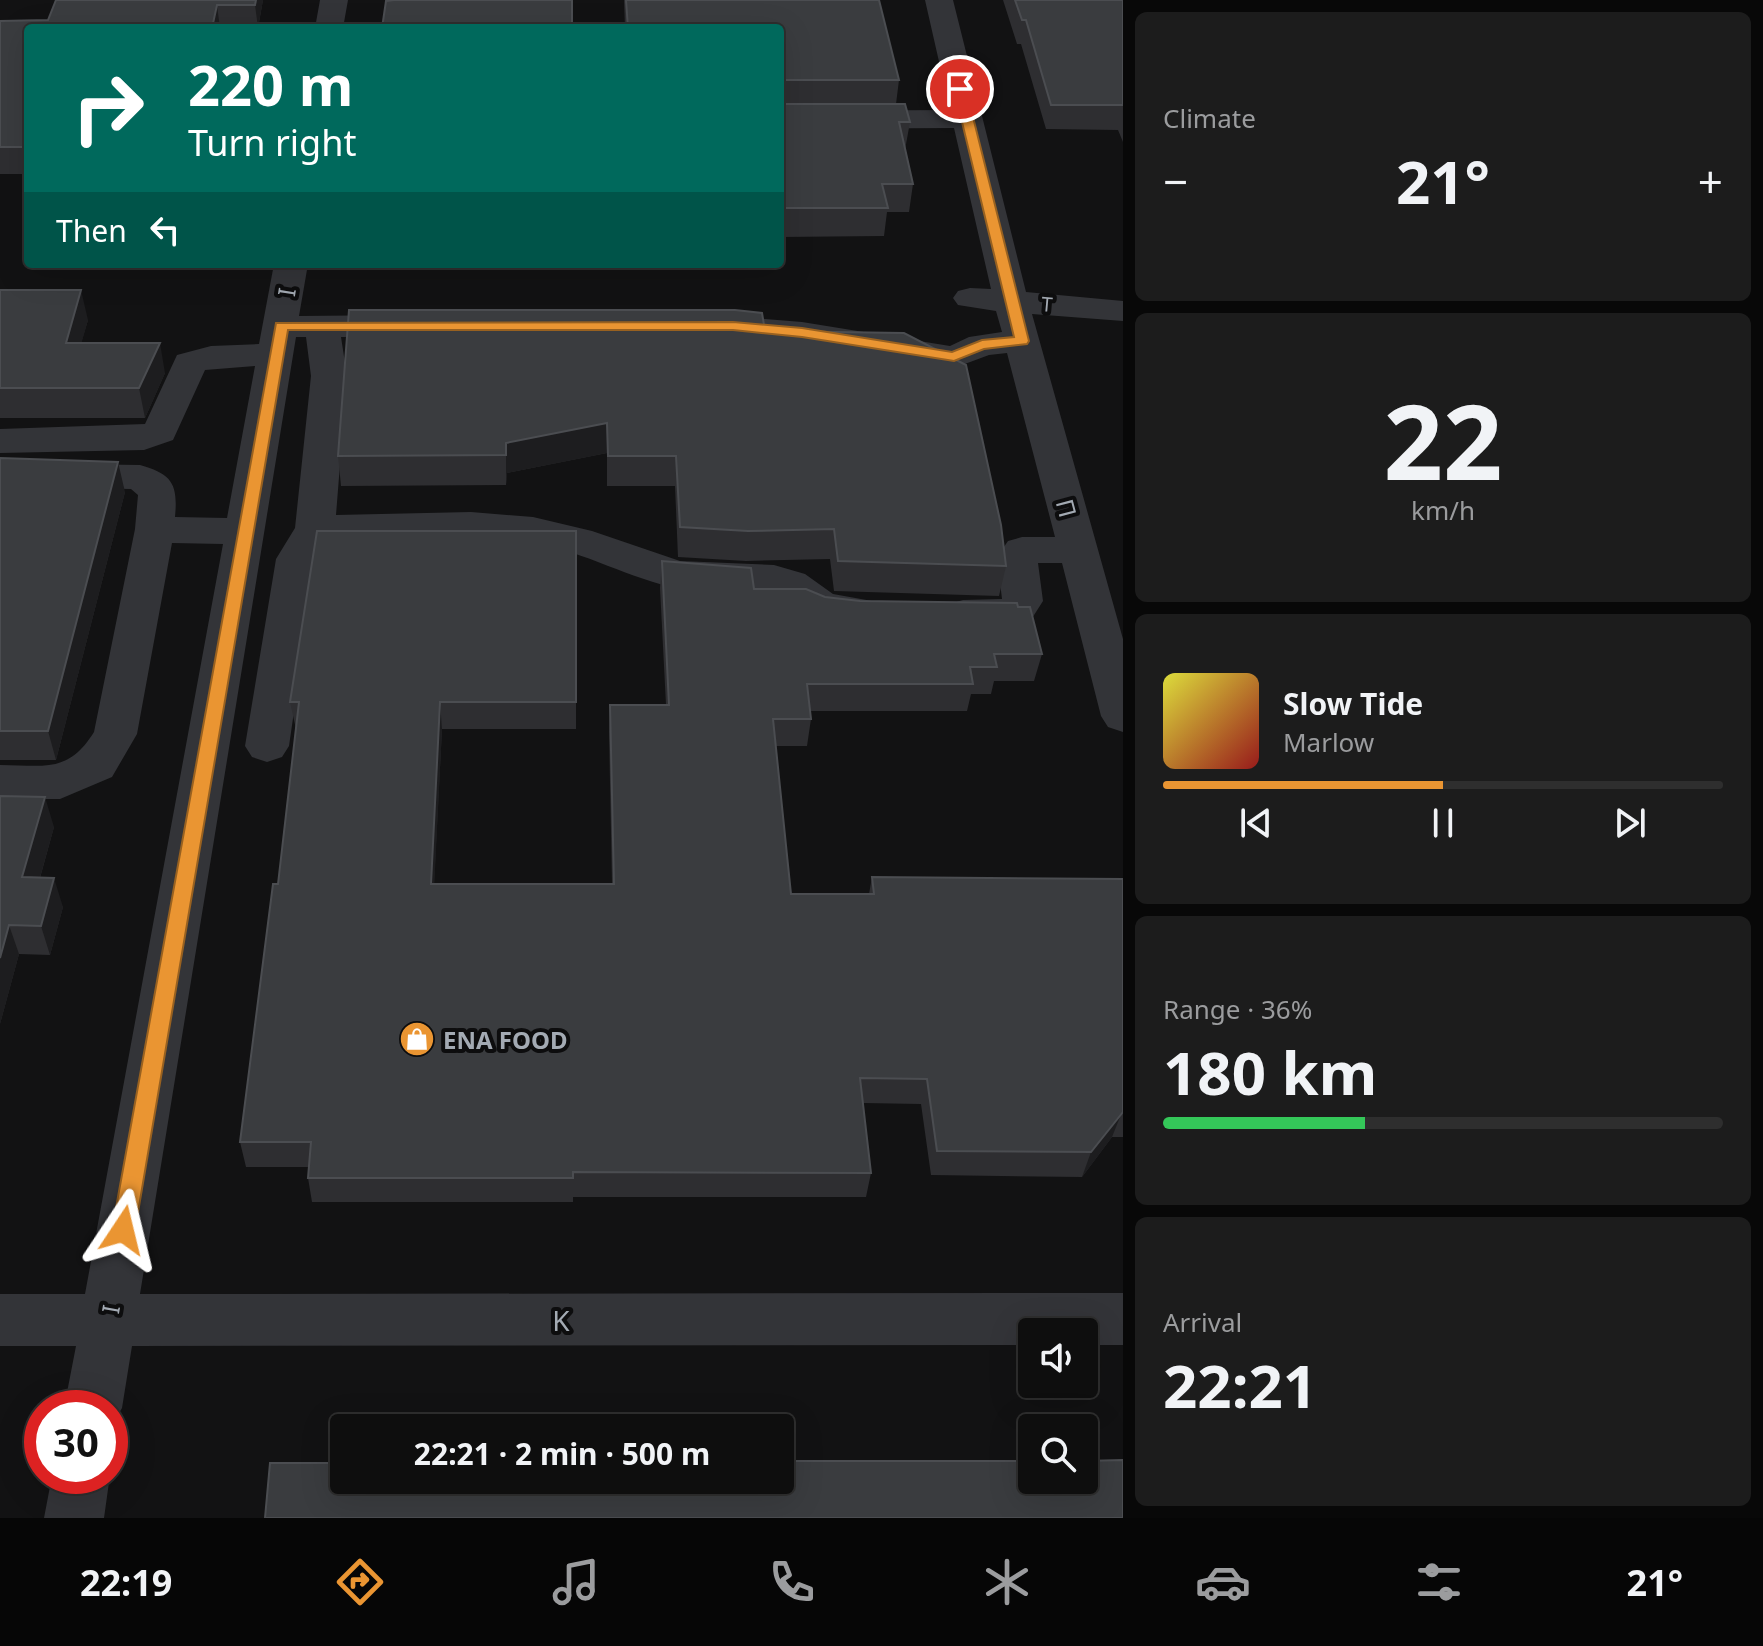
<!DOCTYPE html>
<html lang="en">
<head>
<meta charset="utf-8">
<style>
  body { margin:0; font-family:"Noto Sans",sans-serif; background:#1c1c1c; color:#f1f3f6; height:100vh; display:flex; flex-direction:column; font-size:30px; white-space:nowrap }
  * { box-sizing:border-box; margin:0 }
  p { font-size:26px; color:#9b9c9e }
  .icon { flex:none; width:44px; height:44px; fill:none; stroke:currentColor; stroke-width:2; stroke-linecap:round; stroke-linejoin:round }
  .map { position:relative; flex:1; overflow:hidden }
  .details { display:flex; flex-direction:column; gap:12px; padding:12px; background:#080808; width:640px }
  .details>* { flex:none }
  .top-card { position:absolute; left:24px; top:24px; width:760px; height:244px; border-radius:8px; box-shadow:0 8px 32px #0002,0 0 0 2px #2e2e2e; background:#00695c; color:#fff; overflow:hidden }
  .tools { position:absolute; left:1018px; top:1318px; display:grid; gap:16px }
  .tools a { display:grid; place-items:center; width:80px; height:80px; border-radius:8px; background:#0e0e0e; box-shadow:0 8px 32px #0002,0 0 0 2px #2e2e2e; font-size:40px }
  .speed { position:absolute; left:24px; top:1390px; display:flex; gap:16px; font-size:40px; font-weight:700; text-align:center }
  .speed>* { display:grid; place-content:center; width:104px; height:104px; border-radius:50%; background:#0e0e0e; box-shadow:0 8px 32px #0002,0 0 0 2px #2e2e2e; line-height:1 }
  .speed .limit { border:12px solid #d22; background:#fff; color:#111 }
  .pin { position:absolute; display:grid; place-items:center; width:68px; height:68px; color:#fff; margin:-34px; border:4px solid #fff; border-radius:50%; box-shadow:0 2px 8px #0007 }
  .me { position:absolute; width:88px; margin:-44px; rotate:10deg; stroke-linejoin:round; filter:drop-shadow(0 0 6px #0008) }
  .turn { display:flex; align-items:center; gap:28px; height:168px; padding:0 32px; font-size:36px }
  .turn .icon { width:104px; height:104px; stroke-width:2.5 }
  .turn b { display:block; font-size:56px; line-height:68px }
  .then { display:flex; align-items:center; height:76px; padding:0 32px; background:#0003; gap:16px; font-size:30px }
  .big { font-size:60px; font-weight:700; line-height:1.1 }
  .details .widget { flex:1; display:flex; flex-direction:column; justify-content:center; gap:12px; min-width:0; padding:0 28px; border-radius:12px; background:#1c1c1c }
  .details .dial { align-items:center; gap:0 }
  .dial b { font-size:104px; line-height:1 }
  .song { display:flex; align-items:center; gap:24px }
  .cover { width:96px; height:96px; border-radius:12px; background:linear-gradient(135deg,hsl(60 70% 55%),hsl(0 70% 35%)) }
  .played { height:8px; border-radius:4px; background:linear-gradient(90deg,#ea9532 50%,#2e2e2e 50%) }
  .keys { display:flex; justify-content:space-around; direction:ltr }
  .heat { display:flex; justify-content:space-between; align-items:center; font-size:44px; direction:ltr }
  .charge { height:12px; border-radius:6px; background:linear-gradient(90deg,#34c759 36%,#2e2e2e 0) }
  .trip { position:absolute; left:330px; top:1414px; width:464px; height:80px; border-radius:8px; background:#0e0e0e; box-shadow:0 8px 32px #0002,0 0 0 2px #2e2e2e; font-weight:700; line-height:80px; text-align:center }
  .tabs { display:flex; height:128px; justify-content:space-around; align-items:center; background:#060606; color:#9b9c9e }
  .tabs .icon { width:56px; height:56px }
  .tabs .selected { color:#ea9532 }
  .tabs b { font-size:36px; color:#f1f3f6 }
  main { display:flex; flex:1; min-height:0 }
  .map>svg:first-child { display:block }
</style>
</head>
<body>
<main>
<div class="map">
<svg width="1123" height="1518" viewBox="0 0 1123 1518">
  <rect width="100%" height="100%" fill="#121213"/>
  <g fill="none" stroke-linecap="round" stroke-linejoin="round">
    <path fill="#333438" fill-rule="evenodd" d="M320,0H348L343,28H315Z
      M925,0H953L1026,292L1123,301V321L1032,314L1123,639V732L1108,727L1101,716L1062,563H1038L1043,601L1029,623C1005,630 973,631 949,624L942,614L949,604L963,600L1002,599L997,557L1008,541L1022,537H1055L1007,353L989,355L954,368L802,344L704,336L692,332L686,325L692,318L704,314L802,322L950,346L969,337L1002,332L996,311L958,305L953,298L958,291L970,288L991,289L954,128L780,129V111L950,110Z
      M274,264H308L299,316L407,315L419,319L425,326L419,333L407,337H341L347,376L336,515L471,512L533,517L592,531L680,561L774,565L805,574L833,594L872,601L878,611L872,621C855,626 823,627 807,616C795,608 788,595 772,593C742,587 711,595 680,589C630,579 585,552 535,543C466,532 396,539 327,541L316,559L289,746L282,757L267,762L252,757L245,746L276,559L295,528L311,376L306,337H296L140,1294L1123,1293V1345H1084V1332H1032V1345L132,1346L122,1408L110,1429V1408H64L76,1346H0V1294H85L223,544L172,543L137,734L112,777L60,799H0V765C44,765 68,774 94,732L135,529L138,495L131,489L0,487V463L140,465C173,474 178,485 175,517L227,518L255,366L205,370L173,440L144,450L0,453V429L145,424L177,355L211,346L259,344Z
      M52,1476L110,1475L104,1518H44Z"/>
  </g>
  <path fill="#2e2e31" d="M56,0H263L258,28H28V174H0V21L48,20Z
    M624,0H879L899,80L896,104L910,122L905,150L913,184L909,212H887L884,236L780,237V28H625Z
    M1003,0H1123V142L1118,130L1046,129L1021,44H1017Z
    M0,290L88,320L81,343L165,373L145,418H0Z
    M765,331L1006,566L999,596L834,591L830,559L746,561L678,557L675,486H607V453L507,473L506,485L341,486L338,456Z
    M0,458L125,492L56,760H0Z
    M576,531V729H442L434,884H612L609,732L610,705H666L660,588L662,561L754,589L860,601L1018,607L1042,654L1034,681H994L991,694H971L967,711H810L811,719L807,746H776L791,894H869L872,877L1123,879V1137H1112L1082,1177L931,1175L921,1104L863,1103L871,1173L866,1197H573V1202H312L308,1178L309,1167H246L240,1142L278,884L296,729L290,702Z
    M0,796L54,827L40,878L63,907L50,955L19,954L0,1024Z"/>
  <path fill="#1d1d1f" d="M256,0H263L258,28L255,5Z
    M217,5L220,28H212Z
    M783,80L780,108V83Z
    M81,290L88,320L73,373L66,343Z
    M160,343L165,373L145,418L139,388Z
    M607,423V453L507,473L506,485V443Z
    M118,462L125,492L56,760L48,731Z
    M440,702L442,729L433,910L431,884Z
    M45,797L54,827L32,906L22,877Z
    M54,878L63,907L50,955L41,926Z
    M9,925L19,954L0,1024V958Z
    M1122,1112L1112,1137L1082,1177L1091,1152Z"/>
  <path fill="#3a3c3f" stroke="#4b4d51" stroke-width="2" d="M56,0H256L255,5H217L212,28H28V147H0V21L48,20Z
    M394,0H572V28H382L386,1Z
    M626,0H879L899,80H783L780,83V28H628Z
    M1015,0H1123V105H1051L1026,20H1022Z
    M780,102L783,104H905L910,122H899L913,184H882L888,208H780Z
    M0,290H81L66,343H160L139,388H0Z
    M349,310H735L762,313L765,331L904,333L966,365L1001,525L1006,566L838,561L834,529L748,531L680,527L676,456H608L607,423L506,443V455L338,456Z
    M0,458L118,462L48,731H0Z
    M317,531H576V702H440L431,884H614L610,705H669L662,561L751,568L754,589H806L825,597L860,601L1017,603L1018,607H1030L1042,654H994L997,667H970L973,684H807L811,719H773L791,894H874L872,877L1123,879V1112L1091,1152L937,1151L927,1079L860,1078L871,1173L573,1172V1178H308L311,1142H240L273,884H278L299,702H290Z
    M0,796L45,797L22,877L54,878L41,926L9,925L0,958Z
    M1123,1460V1518H265L270,1463H344V1480H780V1461H1032V1480H1084V1461Z"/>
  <path fill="#ea9532" stroke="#986120" stroke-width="2" d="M960,85L966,89L1029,341L1027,344L984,349L954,361L802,337L733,330H288L135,1230L131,1237L123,1240L116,1237L112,1230L276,323L733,322L802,328L952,352L982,340L1014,337L954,89Z"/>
  <defs>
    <g id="shop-disc" transform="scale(1.8)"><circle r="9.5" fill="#ea9532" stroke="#0d0d0e"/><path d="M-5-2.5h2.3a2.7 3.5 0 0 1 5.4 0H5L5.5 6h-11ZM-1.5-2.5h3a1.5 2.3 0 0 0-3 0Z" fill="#fff"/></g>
  </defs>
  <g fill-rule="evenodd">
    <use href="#shop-disc" x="417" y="1039"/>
  </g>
  <g text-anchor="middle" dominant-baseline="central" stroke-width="8" stroke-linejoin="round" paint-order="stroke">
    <g font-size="20" fill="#a3aab3" stroke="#0d0d0e">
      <text transform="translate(1047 304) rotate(5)">Τ</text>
    </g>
    <g font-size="24" fill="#a3aab3" stroke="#0d0d0e">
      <text transform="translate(286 292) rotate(-81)">Ι</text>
      <text transform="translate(1067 508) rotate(75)">Π</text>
      <text transform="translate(110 1309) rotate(-80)">Ι</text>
    </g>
    <g font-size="24" font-weight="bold" fill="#a3aab3" stroke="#0d0d0e" text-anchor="start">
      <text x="443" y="1039">ENA FOOD</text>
    </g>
    <g font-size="28" fill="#a3aab3" stroke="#0d0d0e">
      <text x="561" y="1320">Κ</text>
    </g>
  </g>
</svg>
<div class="tools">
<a><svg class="icon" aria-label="sound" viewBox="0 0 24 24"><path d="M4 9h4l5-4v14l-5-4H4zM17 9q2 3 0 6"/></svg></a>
<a><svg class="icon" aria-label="search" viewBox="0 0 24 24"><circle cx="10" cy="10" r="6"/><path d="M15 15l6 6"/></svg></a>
</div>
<div class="speed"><div class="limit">30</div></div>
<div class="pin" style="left:960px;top:89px;background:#d93025"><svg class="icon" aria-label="arrive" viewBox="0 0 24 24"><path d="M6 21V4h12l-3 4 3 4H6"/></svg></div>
<svg class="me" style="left:123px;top:1230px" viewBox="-20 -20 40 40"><path d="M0-17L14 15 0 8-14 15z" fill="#ea9532" stroke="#fff" stroke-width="4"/></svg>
<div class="trip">22:21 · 2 min · 500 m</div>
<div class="top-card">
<div class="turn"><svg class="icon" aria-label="right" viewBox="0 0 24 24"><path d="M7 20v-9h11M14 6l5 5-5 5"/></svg><div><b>220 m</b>Turn right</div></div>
<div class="then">Then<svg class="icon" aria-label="left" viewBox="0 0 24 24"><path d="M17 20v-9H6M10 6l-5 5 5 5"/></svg></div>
</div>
</div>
<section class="details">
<div class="widget"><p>Climate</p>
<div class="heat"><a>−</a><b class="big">21°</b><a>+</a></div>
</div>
<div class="widget dial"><b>22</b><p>km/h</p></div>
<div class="widget">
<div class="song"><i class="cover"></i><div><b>Slow Tide</b><p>Marlow</p></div></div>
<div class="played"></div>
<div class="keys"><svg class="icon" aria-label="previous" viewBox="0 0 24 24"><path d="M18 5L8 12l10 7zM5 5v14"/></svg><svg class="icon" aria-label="pause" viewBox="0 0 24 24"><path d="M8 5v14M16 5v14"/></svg><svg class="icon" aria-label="next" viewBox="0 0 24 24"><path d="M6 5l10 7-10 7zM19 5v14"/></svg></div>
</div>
<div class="widget"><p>Range · 36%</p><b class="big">180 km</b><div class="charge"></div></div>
<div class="widget"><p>Arrival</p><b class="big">22:21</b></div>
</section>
</main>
<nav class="tabs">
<b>22:19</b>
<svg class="icon selected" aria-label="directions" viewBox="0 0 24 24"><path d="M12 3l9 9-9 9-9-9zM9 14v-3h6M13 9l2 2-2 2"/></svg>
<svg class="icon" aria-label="music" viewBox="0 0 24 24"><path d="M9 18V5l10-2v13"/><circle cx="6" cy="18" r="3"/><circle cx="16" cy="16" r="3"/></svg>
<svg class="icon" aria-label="phone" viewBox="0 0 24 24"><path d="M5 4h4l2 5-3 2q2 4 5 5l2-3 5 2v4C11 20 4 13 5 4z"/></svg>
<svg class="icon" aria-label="climate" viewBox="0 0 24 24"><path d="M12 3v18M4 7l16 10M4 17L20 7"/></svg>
<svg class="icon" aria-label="car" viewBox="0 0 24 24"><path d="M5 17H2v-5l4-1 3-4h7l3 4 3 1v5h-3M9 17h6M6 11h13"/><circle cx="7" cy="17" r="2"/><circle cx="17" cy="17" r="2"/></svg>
<svg class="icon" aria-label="filters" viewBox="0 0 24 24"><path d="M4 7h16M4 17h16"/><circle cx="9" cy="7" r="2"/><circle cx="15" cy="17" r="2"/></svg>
<b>21°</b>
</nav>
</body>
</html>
